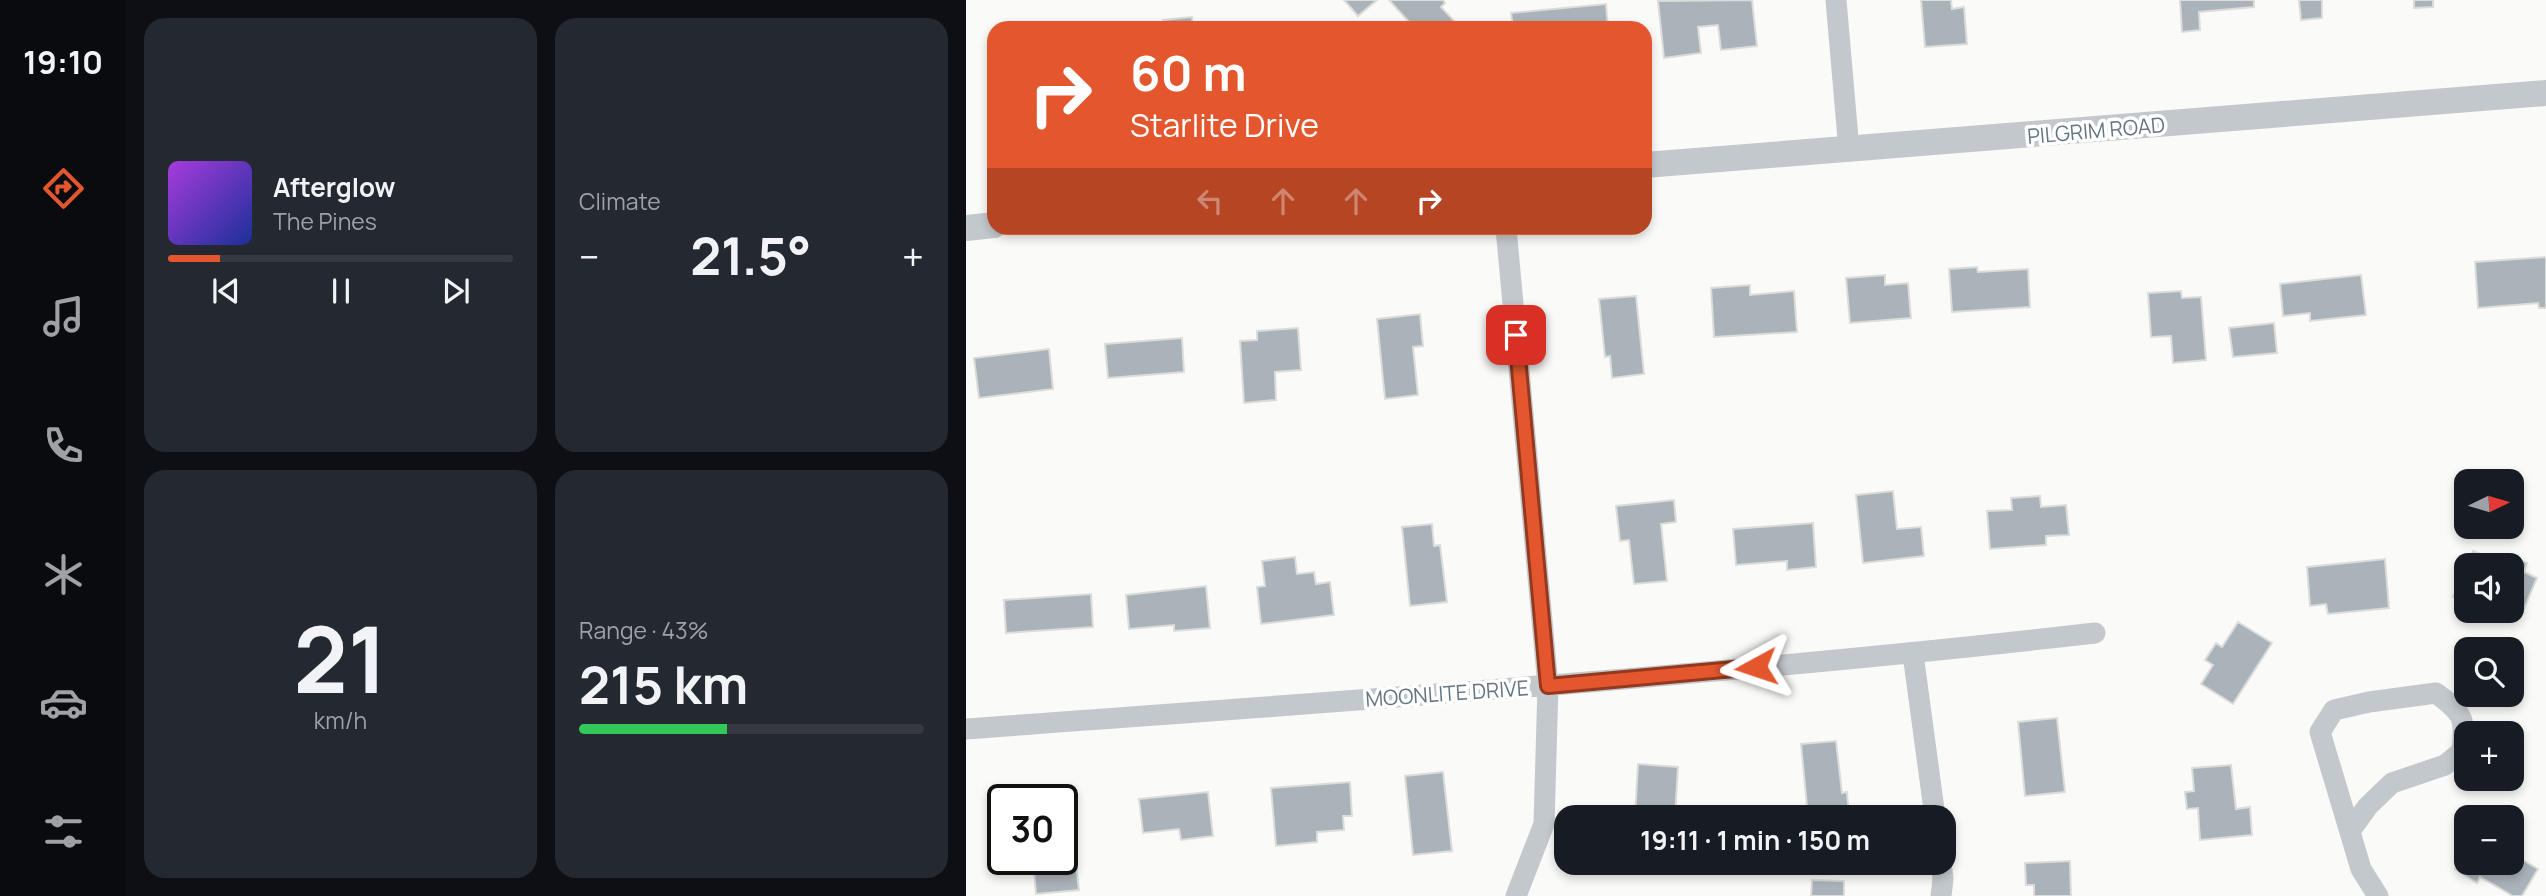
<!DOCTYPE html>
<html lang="en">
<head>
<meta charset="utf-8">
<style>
  body { margin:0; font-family:Manrope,sans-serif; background:#242831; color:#f1f3f6; height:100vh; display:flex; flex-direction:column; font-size:26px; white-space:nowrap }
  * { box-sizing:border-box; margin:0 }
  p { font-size:23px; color:#9ea1a6 }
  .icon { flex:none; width:38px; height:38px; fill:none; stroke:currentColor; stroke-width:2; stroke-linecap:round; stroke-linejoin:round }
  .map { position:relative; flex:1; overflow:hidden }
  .drawer { display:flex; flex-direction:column; gap:18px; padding:18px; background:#0d0f14; width:840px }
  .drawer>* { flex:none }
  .banner { position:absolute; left:21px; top:21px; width:665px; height:214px; border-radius:21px; box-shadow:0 4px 10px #0003; background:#e4572e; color:#fff; overflow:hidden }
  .needle { width:46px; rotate:85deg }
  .controls { position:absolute; left:1488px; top:469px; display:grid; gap:14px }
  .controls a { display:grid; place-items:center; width:70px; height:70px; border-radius:14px; background:#171b24; box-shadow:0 4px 10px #0003; font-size:35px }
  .speed { position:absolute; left:21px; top:784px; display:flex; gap:14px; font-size:35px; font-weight:700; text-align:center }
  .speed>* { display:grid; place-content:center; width:91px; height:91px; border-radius:50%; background:#171b24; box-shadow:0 4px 10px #0003; line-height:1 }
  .speed .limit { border:4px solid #111; border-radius:10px; background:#fff; color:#111 }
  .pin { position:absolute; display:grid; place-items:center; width:60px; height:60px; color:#fff; margin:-30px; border-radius:14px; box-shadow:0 4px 10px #0006 }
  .me { position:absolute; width:77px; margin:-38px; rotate:265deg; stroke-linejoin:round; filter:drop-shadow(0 0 5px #0008) }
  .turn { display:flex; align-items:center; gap:24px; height:147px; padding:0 28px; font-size:32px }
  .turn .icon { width:91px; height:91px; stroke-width:2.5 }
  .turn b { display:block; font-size:49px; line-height:60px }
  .lanes { display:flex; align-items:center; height:66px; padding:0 28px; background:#0003; justify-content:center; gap:35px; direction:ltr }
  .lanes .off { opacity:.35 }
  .big { font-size:52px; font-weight:700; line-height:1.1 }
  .drawer .widget { flex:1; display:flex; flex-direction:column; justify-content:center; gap:10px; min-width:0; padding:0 24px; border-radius:21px; background:#242831 }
  .drawer .dial { align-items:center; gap:0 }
  .dial b { font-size:91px; line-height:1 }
  .song { display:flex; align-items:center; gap:21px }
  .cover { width:84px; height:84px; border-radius:10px; background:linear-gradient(135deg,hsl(280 70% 55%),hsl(230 70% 35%)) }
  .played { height:7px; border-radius:4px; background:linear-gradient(90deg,#e4572e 15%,#363941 15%) }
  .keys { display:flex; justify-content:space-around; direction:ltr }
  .heat { display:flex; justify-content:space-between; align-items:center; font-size:38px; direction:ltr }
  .charge { height:10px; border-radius:5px; background:linear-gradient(90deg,#34c759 43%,#363941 0) }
  .drawer .tiles { flex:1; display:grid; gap:18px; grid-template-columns:repeat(2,1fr) }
  .trip { position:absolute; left:588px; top:805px; width:402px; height:70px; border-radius:21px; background:#171b24; box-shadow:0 4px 10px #0003; font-weight:700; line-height:70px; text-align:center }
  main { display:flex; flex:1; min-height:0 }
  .dock { display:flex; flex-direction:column; width:126px; justify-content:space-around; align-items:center; background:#090b0e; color:#9ea1a6 }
  .dock .icon { width:49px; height:49px }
  .dock .current { color:#e4572e }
  .dock b { font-size:32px; color:#f1f3f6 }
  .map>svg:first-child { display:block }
</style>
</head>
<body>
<main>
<nav class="dock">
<b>19:10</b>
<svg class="icon current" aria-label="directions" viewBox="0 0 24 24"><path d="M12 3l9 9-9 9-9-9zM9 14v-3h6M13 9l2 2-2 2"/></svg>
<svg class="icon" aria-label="music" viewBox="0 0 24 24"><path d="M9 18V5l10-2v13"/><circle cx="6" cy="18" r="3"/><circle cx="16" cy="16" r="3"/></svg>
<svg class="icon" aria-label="phone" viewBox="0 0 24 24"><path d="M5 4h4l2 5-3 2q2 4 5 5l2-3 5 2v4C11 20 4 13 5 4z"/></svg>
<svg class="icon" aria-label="climate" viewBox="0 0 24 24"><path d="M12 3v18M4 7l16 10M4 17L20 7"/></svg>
<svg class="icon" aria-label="car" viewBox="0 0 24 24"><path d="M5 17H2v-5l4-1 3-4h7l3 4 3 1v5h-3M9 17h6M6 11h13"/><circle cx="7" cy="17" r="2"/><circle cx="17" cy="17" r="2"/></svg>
<svg class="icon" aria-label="filters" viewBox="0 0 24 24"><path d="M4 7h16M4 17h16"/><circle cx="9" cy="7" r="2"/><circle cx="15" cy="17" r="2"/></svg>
</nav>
<section class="drawer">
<div class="tiles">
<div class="widget">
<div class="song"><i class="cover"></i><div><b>Afterglow</b><p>The Pines</p></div></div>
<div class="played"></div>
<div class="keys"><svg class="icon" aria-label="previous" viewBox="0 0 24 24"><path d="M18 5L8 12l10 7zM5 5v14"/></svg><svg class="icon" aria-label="pause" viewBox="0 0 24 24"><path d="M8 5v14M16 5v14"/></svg><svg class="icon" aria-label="next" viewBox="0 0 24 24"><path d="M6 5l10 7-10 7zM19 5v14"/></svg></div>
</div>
<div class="widget"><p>Climate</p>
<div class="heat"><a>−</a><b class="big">21.5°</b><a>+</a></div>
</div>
<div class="widget dial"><b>21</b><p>km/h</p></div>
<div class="widget"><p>Range · 43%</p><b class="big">215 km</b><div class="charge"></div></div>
</div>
</section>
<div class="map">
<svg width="1580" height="896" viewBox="0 0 1580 896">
  <rect width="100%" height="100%" fill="#fafaf8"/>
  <path fill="#aab3b9" stroke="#dcdcda" stroke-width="2" d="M378,0H411L392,16Z
    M423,0H477L479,3L475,7L493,26L490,28H438L444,23Z
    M786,0L791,46L755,50L752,25L732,27L735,53L698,58L692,1Z
    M955,0H985L986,9L998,7L1001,44L959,47Z
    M1214,0H1288V7L1233,12L1234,30L1216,32Z
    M1333,0H1356V18L1335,20Z
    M1448,0H1467V7L1448,8Z
    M640,4L642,28H547L545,13Z
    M226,17L227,28H198L197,20Z
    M1580,257V308H1573L1572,303L1512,308L1509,262Z
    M1011,267L1012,272L1062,269L1064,307L986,312L983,269Z
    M919,275V285L942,283L945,318L884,323L880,278Z
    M1395,275L1400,315L1344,321V313L1317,316L1314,284Z
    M784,285V295L828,291L831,332L748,337L745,288Z
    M1215,291L1216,298L1235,297L1240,360L1207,363L1205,336L1185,337L1182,293Z
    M670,296L678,374L646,378L644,356L639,357L633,299Z
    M454,314L457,346L447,347L452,395L419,399L411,319Z
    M1308,323L1311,353L1267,357L1263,328Z
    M332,328L335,370L309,372L310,400L278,403L274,341L291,340V331Z
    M216,338L218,372L142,378L139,344Z
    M83,349L87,389L13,398L8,358Z
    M927,491L931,529L955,527L958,556L897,563L890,495Z
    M1074,496L1075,507L1100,505L1103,535L1080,536V545L1024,549L1021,511L1046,510L1045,498Z
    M708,500L710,522L695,524L701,581L668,584L663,540L654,541L650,506Z
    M847,523L850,567L821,570V561L770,565L767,529Z
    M466,524L468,546L474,545L481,602L444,606L436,527Z
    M1507,551L1538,564L1541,555L1561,563L1558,572L1571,578L1555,616L1542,611H1545V565H1500Z
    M329,557L331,574L348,572L350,584L364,582L368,615L295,624L291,587L299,586L296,561Z
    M1419,559L1423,608L1362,614L1360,604L1344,606L1341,567Z
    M1500,567V603L1487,597Z
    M240,586L244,628L208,631V625L163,629L160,595Z
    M125,594L127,627L40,633L38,600Z
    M1272,622L1306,643L1267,704L1235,684L1247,665L1239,660L1250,643L1256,647Z
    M1091,718L1099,792L1059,796L1052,722Z
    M870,741L876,793L881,792L883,817H842L835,744Z
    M672,764L712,767L709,817H669Z
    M1265,765L1270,809L1284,807L1286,835L1234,840L1232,808L1221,809L1219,792L1228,791L1226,768Z
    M477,772L486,851L447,855L439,776Z
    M384,782L386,816H377L378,830L351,832V842L310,846L305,788Z
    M242,792L247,836L215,840L213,829L177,833L173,799Z
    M104,810L113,890L70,894L67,859H96V811Z
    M1500,850V863H1545V853L1572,869L1556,896H1547L1514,877L1511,883L1489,869Z
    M1104,861L1105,896H1068V885H1060L1059,863Z
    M846,880L878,881V896H845Z"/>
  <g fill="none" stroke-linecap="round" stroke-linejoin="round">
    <path stroke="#c3c8cc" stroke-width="21" d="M870,0L883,150
      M540,228L582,686L578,824L550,896
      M947,654L969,817
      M0,729C377,701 753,676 1129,633
      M1384,831L1402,806L1426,783L1479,765L1496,751C1500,718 1497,713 1470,693L1403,702L1368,710L1354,732L1395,869L1412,896
      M975,863L977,879L975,896"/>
    <path stroke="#c3c8cc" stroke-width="26" d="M679,165L1580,93
      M0,228L28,225"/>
  </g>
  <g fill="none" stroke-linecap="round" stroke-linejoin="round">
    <g stroke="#94391e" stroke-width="18">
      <path id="route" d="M550,335L582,686L790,667"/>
    </g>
    <use href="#route" stroke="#e4572e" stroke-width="12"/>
  </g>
  <g text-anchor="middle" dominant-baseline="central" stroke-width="7" stroke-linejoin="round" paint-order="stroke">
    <g font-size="21" fill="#657683" stroke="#fff">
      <text transform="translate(1130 130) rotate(-5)">PILGRIM ROAD</text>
      <text transform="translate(481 693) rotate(-4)">MOONLITE DRIVE</text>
    </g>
  </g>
</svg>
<div class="controls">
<a><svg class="needle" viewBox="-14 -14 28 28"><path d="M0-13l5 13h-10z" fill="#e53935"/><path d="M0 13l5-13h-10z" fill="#9ea1a6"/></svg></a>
<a><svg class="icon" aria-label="sound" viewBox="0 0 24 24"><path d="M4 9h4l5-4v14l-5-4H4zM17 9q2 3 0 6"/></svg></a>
<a><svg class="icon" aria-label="search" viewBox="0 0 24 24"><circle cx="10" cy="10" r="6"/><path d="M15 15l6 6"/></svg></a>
<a>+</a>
<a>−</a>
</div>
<div class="speed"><div class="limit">30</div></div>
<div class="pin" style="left:550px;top:335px;background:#d93025"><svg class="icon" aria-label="arrive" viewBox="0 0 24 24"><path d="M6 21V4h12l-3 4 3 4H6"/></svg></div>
<svg class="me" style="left:790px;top:667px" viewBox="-20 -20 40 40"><path d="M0-17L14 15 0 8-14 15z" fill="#e4572e" stroke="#fff" stroke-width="4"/></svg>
<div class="trip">19:11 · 1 min · 150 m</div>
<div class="banner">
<div class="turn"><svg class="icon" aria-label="right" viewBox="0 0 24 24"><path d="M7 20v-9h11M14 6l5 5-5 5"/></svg><div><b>60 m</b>Starlite Drive</div></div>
<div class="lanes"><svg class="icon off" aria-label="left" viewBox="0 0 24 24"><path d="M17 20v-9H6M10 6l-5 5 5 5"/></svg><svg class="icon off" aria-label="ahead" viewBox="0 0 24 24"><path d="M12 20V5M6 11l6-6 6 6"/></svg><svg class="icon off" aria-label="ahead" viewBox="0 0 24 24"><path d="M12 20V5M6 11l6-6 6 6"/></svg><svg class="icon" aria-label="right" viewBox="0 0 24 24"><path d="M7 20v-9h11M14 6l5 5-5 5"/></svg></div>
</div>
</div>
</main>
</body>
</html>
